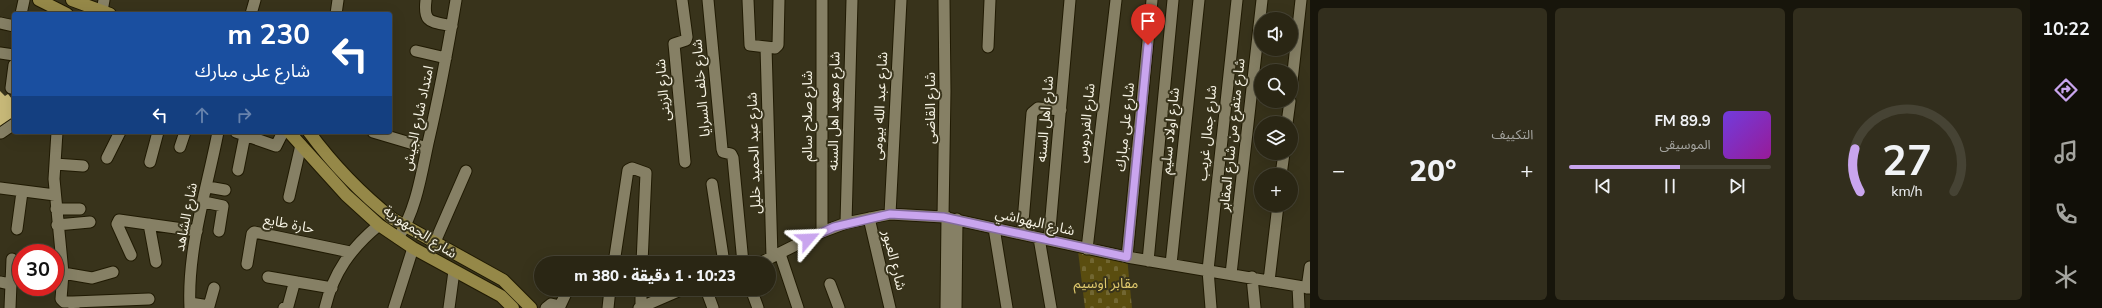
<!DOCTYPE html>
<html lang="ar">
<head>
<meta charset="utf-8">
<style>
  body { margin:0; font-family:"Nunito Sans","Noto Sans Arabic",sans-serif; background:#322e1d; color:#f1f3f6; direction:rtl; height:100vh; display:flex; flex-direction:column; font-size:15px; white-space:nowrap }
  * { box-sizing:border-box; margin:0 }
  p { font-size:13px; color:#a5a5a0 }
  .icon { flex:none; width:22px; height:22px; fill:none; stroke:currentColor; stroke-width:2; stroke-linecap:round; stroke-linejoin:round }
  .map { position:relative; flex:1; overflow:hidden; direction:ltr }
  .panel { display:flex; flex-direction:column; gap:8px; padding:8px; background:#17150b; width:720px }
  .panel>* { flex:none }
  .hud { position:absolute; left:12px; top:12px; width:380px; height:122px; border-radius:4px; box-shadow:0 4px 16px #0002,0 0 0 1px #464334; direction:rtl; background:#1a4fa0; color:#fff; overflow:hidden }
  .tools { position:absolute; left:1254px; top:12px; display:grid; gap:8px }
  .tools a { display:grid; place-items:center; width:44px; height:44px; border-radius:50%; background:#2a2614; box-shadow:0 4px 16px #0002,0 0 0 1px #464334; font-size:20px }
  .speed { position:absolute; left:12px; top:244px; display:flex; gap:8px; font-size:20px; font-weight:700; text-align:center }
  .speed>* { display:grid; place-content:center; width:52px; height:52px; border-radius:50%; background:#2a2614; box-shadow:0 4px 16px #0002,0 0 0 1px #464334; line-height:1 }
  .speed .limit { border:6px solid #d22; background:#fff; color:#111 }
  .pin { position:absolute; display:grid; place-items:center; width:34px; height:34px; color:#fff; margin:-41px -17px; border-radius:50% 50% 50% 0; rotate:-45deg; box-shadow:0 0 4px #0007 }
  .pin .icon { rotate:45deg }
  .me { position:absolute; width:44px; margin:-22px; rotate:64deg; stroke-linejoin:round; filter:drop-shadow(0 0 3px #0008) }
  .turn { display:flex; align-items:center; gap:14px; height:84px; padding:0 16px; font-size:18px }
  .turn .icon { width:52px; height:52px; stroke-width:2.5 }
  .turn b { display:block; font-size:28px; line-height:34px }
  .lanes { display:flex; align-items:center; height:38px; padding:0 16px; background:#0003; justify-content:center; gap:20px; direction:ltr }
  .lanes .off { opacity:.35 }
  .big { font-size:30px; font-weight:800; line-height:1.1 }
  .panel .tile { flex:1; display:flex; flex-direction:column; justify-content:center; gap:6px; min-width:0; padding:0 14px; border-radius:6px; background:#322e1d }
  .panel .dial { align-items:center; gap:0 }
  .dial svg { height:104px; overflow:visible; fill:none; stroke:#464334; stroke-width:7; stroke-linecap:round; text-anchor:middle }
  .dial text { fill:#f1f3f6; stroke:none }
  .song { display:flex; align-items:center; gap:12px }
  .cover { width:48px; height:48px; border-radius:6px; background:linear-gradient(135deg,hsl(260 70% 55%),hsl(300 70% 35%)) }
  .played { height:4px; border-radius:2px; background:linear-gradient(90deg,#c9a5ee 55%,#464334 55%) }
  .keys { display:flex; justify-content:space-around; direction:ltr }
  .heat { display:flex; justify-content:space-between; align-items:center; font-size:22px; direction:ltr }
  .panel .tiles { flex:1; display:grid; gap:8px; grid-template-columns:repeat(3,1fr) }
  .trip { position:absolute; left:534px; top:256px; width:242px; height:40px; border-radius:20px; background:#2a2614; box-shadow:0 4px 16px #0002,0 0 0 1px #464334; font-weight:800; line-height:40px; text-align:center; direction:rtl }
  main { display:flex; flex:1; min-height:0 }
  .menu { display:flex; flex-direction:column; width:72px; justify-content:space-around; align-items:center; background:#110f08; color:#a5a5a0 }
  .menu .icon { width:28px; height:28px }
  .menu .selected { color:#c9a5ee }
  .menu b { font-size:18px; color:#f1f3f6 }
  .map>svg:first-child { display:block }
</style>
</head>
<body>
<main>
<nav class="menu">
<b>10:22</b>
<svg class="icon selected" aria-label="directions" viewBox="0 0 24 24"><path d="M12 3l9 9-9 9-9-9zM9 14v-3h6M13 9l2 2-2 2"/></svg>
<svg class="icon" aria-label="music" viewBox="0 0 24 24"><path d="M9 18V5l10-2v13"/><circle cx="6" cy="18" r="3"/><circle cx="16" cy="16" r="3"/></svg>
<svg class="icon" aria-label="phone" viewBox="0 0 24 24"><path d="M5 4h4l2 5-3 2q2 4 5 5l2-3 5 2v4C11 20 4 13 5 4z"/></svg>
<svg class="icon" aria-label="climate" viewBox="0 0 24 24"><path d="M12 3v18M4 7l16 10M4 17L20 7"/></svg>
</nav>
<section class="panel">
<div class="tiles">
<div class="tile dial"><svg viewBox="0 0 100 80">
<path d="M14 69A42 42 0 1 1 86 69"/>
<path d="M14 69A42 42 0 0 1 10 36" stroke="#c9a5ee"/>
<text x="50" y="56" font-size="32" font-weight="700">27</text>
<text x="50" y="72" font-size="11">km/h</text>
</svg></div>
<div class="tile">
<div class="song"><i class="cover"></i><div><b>89.9 FM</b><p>الموسيقى</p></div></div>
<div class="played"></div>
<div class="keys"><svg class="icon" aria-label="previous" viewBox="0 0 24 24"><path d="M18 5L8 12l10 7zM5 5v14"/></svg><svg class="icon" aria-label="pause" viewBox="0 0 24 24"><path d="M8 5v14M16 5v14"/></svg><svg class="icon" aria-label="next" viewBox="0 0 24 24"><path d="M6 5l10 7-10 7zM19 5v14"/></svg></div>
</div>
<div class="tile"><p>التكييف</p>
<div class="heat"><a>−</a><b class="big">20°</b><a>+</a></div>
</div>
</div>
</section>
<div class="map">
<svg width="1310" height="308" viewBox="0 0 1310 308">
  <defs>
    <pattern id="cemetery-stones" width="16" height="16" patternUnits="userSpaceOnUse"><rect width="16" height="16" fill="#5a4d0f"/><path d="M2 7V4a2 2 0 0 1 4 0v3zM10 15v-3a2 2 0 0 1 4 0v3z" fill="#726732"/></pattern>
  </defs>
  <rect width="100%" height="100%" fill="#38331b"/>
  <path fill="url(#cemetery-stones)" d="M1078,251L1127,257L1132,308H1085Z"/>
  <path fill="#c9ba79" d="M0,91L5,96L8,94L12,99L14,98V118L0,127Z"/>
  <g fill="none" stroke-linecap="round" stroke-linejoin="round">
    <g stroke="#201a03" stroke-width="13">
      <path id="street" d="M426,0C423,24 431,21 452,26
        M682,0L687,37L686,40L674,44L685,162
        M708,0L722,149L723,152L731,154L733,158L743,263
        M748,0L750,45L775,48L778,45L779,0
        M822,0V232
        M102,11L104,0
        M21,14L24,0
        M251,14L255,0
        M336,14L338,0
        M0,23L14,26
        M766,47L772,257
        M988,47L990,0
        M416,51L446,58
        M0,53L14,55
        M11,88L14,65
        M1291,90L1301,0
        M1287,123L1290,101
        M57,132L54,179L63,273L61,299L64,302H73L74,308
        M236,132L276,146L283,132
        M373,132L427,148
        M1,133L14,124
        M180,147L185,132
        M107,158L120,132
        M150,162L158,132
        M55,164L83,166
        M238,170L245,135
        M1281,175L1284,153
        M712,184L724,263
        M208,187L225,190
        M0,188L55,195
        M289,197L301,145
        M204,202L223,206L219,231
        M56,209H80
        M890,214L901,0
        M943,217L945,91L944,0
        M869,218L890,308
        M846,223L852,0
        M149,224L156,262
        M57,225L90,222
        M994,228L1007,308
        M17,229L22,192
        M1022,234L1032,113L1038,108L1061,110
        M398,238C416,210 421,176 428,143C439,96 448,48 456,0
        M1039,238L1051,308
        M1049,240L1070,0
        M435,242L466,171
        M1087,249L1116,0
        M780,254L798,308
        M131,255L117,224L119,220L197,231
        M1127,257L1152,0
        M1148,261L1173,0
        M614,263L628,170L632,168L646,173L642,263
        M760,263L822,232L846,223L890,214L943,217L1127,257L1310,288
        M247,264L252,234L254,232L350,252
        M1171,264L1199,0
        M63,273L92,278L113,272
        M1231,274L1262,0
        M268,277L297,282
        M1252,277L1255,308
        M1269,281L1278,205
        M0,282L10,284
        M830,284L839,308
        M1298,286L1299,308
        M1307,288L1310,267
        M706,289L713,308
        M751,289L758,308
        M73,302L149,299
        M190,303L209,306L214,288
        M641,307V289
        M10,308L12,259
        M190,308C187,249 207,189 218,132
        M284,308L288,306L294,284L297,282L332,288
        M325,308C333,273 351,248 379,225
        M394,308L413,248
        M449,308L454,271
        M546,308L551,304L560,306L568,289
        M608,308L610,289
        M639,308L683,289
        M946,308L947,217
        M956,308L957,219
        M1211,308L1208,270L1237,0"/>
    </g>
    <g stroke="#201a03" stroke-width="14">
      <path id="secondary" d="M39,0L67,14
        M72,0L110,14
        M289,132L346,195L379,225L413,248L501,296L513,308
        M309,132C334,166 359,192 393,219L503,280L531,308"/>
    </g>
    <use href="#street" stroke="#868065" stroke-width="11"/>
    <use href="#secondary" stroke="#958848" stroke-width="12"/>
  </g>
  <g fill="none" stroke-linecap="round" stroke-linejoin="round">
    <g stroke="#836b9b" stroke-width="10">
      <path id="route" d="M808,239L834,227L890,214L943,217L1127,257L1148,45"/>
    </g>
    <use href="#route" stroke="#c9a5ee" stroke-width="7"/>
  </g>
  <g text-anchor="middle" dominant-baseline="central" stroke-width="4" stroke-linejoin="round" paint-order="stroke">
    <g font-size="14" fill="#f6f3e4" stroke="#38331b">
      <text transform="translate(701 88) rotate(-95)">شارع خلف السرايا</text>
      <text transform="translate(663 90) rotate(-95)">شارع الزينى</text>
      <text transform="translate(880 106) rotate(-87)">شارع عبد الله بيومى</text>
      <text transform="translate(930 108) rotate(-90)">شارع القاضى</text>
      <text transform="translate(834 111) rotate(-89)">شارع معهد اهل السنه</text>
      <text transform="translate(807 116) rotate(-90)">شارع صلاح سالم</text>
      <text transform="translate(418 118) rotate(-78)">امتداد شارع الجيش</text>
      <text transform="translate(1045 119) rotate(-85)">شارع اهل السنه</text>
      <text transform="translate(1086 123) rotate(-84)">شارع الفردوس</text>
      <text transform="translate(1125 127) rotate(-84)">شارع على مبارك</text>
      <text transform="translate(1170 131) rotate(-84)">شارع اولاد سليم</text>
      <text transform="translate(1207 133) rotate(-84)">شارع جمال غريب</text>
      <text transform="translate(1232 135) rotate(-84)">شارع متفرع من شارع المقابر</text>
      <text transform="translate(754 153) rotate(-92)">شارع عبد الحميد خليل</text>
      <text transform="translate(186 217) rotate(-79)">شارع الشاهد</text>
      <text transform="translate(1035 222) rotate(13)">شارع البهواشي</text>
      <text transform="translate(289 224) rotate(11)">حارة طايع</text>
      <text transform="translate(420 232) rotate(33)">شارع الجمهورية</text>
      <text transform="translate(894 260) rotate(76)">شارع العبور</text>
    </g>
    <g font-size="14" fill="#dfc96d" stroke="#38331b">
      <text x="1106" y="283">مقابر اوسيم</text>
    </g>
  </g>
</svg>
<div class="tools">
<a><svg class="icon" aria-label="sound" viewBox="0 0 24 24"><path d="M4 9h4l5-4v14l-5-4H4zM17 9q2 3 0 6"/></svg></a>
<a><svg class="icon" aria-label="search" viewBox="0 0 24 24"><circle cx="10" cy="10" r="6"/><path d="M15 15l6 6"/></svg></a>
<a><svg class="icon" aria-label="layers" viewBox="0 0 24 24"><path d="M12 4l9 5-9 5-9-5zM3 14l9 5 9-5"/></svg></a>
<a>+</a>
</div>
<div class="speed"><div class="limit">30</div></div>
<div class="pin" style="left:1148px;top:45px;background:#d93025"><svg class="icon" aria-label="arrive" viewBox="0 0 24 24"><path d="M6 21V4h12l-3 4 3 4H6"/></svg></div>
<svg class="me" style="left:808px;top:239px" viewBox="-20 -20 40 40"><path d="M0-17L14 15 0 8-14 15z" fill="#c9a5ee" stroke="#fff" stroke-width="4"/></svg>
<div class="trip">10:23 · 1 دقيقة · 380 m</div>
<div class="hud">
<div class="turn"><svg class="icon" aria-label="left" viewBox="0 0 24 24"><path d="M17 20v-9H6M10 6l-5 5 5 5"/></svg><div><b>230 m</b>شارع على مبارك</div></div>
<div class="lanes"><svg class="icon" aria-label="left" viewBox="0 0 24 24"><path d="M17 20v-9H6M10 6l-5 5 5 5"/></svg><svg class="icon off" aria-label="ahead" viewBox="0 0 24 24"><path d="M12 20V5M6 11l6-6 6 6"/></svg><svg class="icon off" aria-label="right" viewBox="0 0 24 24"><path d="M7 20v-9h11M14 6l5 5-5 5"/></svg></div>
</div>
</div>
</main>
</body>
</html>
